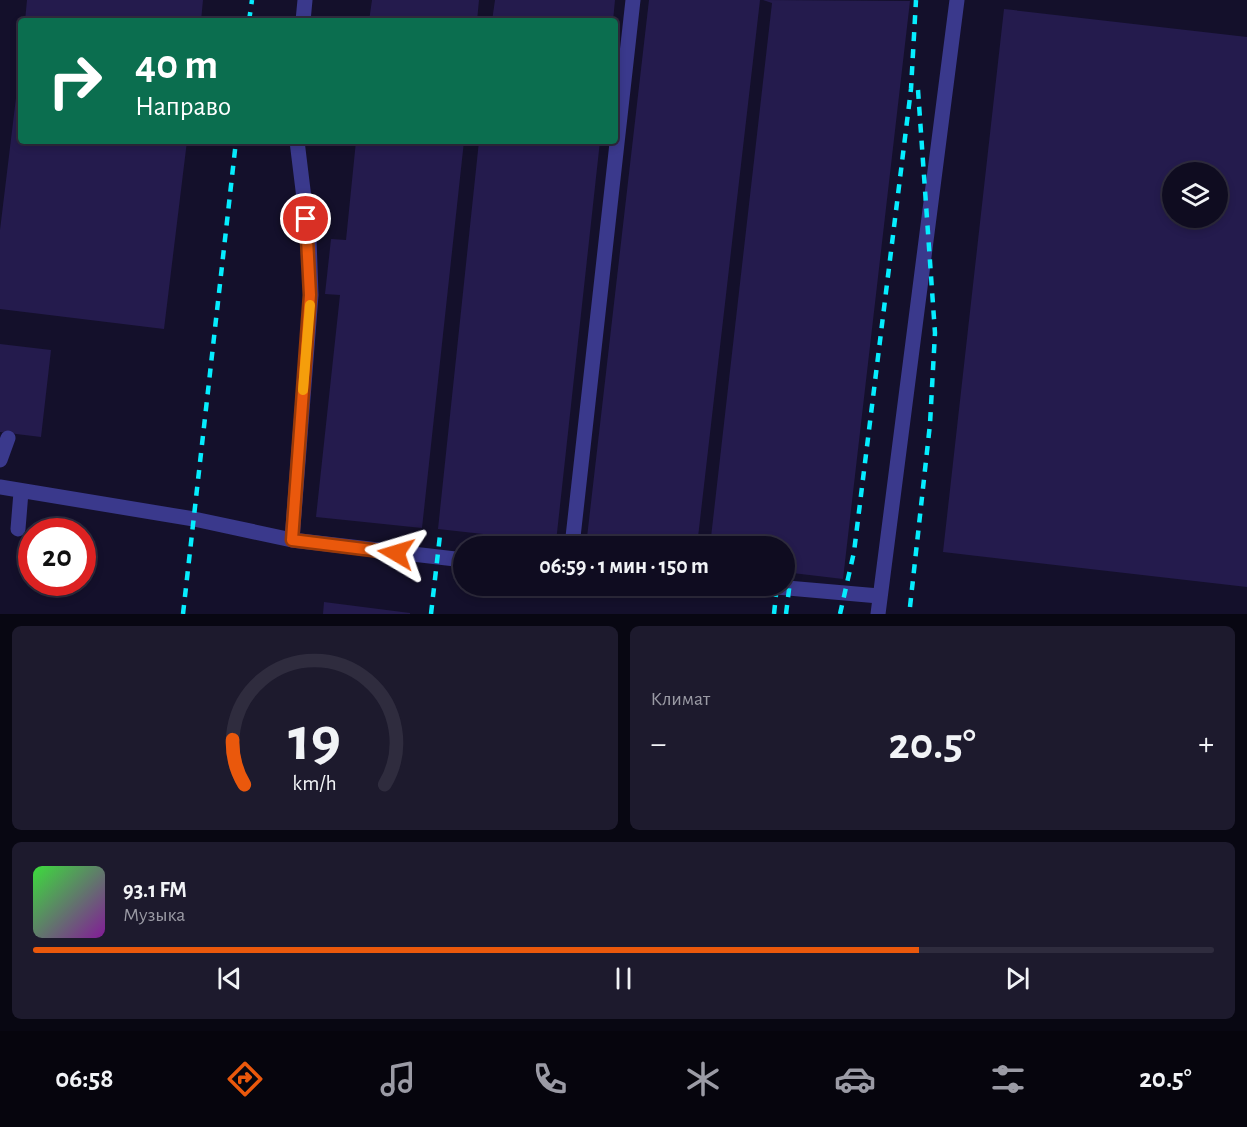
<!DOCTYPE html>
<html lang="ru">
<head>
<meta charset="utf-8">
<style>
  body { margin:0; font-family:"Alegreya Sans",sans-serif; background:#1d1a2d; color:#f1f3f6; height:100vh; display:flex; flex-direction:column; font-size:22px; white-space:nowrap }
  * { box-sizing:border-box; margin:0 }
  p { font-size:20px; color:#9b9ba5 }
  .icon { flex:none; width:33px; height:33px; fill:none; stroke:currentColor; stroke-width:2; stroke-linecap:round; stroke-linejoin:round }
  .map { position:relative; height:614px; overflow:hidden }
  .sheet { display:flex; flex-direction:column; gap:12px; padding:12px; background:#080712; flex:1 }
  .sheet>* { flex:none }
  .guide { position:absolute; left:18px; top:18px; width:600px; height:126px; border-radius:6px; box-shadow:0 3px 9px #0003,0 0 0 2px #2f2c3e; background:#0b6e4f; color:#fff; overflow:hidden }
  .buttons { position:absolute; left:1162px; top:162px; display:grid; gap:12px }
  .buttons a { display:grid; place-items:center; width:66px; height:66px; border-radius:50%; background:#0f0c20; box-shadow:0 3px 9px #0003,0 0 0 2px #2f2c3e; font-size:30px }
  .speed { position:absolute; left:18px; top:518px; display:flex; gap:12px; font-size:30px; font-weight:700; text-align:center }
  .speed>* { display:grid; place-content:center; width:78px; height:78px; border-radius:50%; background:#0f0c20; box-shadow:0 3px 9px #0003,0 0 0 2px #2f2c3e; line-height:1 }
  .speed .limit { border:9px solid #d22; background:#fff; color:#111 }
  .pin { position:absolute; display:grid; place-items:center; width:51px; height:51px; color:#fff; margin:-26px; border:3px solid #fff; border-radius:50%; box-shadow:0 2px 6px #0007 }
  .me { position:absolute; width:66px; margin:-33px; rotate:277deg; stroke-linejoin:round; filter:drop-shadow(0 0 4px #0008) }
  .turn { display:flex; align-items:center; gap:21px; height:126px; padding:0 18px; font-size:27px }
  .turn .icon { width:78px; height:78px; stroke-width:2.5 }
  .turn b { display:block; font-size:42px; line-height:51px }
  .big { font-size:45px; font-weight:700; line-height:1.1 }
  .sheet .card { flex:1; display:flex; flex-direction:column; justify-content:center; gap:9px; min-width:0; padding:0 21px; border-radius:9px; background:#1d1a2d }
  .sheet .dial { align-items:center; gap:0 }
  .dial svg { height:156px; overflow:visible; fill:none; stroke:#2f2c3e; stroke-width:7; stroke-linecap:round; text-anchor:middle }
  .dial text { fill:#f1f3f6; stroke:none }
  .song { display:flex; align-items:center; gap:18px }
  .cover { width:72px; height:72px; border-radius:9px; background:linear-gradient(135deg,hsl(120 70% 55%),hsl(290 70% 35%)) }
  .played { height:6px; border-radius:3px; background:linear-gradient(90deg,#ea580c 75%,#2f2c3e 75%) }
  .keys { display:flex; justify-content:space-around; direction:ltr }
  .heat { display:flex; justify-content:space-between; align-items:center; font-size:33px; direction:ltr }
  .sheet .tiles { flex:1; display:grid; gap:12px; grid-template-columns:1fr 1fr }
  .card:last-child { grid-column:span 2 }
  .trip { position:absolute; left:453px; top:536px; width:342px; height:60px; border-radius:30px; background:#0f0c20; box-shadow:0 3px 9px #0003,0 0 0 2px #2f2c3e; font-weight:700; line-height:60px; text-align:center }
  .menu { display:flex; height:96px; justify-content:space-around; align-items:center; background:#06050d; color:#9b9ba5 }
  .menu .icon { width:42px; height:42px }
  .menu .selected { color:#ea580c }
  .menu b { font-size:27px; color:#f1f3f6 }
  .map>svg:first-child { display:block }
</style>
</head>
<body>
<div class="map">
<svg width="1247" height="614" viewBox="0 0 1247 614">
  <rect width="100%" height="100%" fill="#14102b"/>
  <path fill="#241b4d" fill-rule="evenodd" d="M27,0H203L201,21H25Z
    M372,0H479L477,21H369Z
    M495,0H615L613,21H492Z
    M649,0H760L697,546H586Z
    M763,0L910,1L843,579L784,572V546H710L772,3Z
    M1004,9L1247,37V587L943,552ZM1173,172H1218V218H1173Z
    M20,65L21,141H187L164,329L0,309V230Z
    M356,141H464L422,528L316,517L340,295L325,294L331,239L346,240Z
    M479,141H600L556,542L438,529Z
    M0,344L51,350L41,437L0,432Z
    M324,602L410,613V614H323Z"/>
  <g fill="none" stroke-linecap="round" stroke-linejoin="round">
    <path stroke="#3a398c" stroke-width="15" d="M303,21L305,0
      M0,460L8,438
      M0,487L194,519L292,540L464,560
      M18,529L21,492
      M292,540L311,295L309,239L297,141
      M572,546L633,0
      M754,585L879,596
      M878,614L957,0"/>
    <path stroke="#06edff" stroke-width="4.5" stroke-dasharray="9 8" stroke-linecap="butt" d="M249,21L252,0
      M910,607L930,424L935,333L918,90
      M183,614L236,141
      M431,614L440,535
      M774,614L777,585
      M786,614L791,573
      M840,614L854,552L911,89L916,0"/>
  </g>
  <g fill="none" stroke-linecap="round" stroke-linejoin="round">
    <g stroke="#983908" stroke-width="15">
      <path id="route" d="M306,219L310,295L292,540L396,553"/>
    </g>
    <use href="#route" stroke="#ea580c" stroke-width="10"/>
    <path stroke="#f59e0b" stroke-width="10" d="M303,390L310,305"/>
  </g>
</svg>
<div class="buttons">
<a><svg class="icon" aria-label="layers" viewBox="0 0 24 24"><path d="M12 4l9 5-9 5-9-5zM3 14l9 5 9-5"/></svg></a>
</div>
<div class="speed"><div class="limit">20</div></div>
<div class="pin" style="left:306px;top:219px;background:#d93025"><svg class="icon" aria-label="arrive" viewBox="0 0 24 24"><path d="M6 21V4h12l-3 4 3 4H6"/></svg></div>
<svg class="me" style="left:396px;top:553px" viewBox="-20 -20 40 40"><path d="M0-17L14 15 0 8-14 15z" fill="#ea580c" stroke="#fff" stroke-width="4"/></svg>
<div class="trip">06:59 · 1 мин · 150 m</div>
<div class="guide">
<div class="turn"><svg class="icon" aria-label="right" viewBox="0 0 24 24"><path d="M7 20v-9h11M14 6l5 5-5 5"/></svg><div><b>40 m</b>Направо</div></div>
</div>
</div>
<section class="sheet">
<div class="tiles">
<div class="card dial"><svg viewBox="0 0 100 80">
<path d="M14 69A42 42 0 1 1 86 69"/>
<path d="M14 69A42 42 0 0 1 8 46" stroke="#ea580c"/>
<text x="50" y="56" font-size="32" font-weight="700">19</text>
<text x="50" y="72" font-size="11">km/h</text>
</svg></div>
<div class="card"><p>Климат</p>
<div class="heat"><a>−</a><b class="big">20.5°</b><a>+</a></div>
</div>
<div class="card">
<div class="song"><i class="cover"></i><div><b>93.1 FM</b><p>Музыка</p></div></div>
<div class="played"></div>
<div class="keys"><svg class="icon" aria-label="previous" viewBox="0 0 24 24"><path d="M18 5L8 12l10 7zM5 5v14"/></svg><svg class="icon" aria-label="pause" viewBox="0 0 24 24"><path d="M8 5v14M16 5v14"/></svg><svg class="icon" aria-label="next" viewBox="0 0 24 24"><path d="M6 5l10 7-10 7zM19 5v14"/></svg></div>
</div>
</div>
</section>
<nav class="menu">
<b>06:58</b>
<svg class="icon selected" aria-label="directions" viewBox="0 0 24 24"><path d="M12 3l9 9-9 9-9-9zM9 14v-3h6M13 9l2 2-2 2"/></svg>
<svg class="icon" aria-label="music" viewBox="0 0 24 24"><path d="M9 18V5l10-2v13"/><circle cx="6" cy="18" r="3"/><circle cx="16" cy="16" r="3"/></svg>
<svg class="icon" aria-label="phone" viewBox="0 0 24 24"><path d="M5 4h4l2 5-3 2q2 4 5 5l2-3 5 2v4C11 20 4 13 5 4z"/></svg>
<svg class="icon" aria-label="climate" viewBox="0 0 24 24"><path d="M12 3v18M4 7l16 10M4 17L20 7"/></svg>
<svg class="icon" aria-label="car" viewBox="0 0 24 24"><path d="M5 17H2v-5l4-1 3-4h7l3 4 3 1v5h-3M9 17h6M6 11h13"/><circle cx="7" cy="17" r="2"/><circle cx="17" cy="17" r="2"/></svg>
<svg class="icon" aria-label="filters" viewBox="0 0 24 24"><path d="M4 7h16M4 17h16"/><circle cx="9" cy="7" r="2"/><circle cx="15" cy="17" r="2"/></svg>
<b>20.5°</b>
</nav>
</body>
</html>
